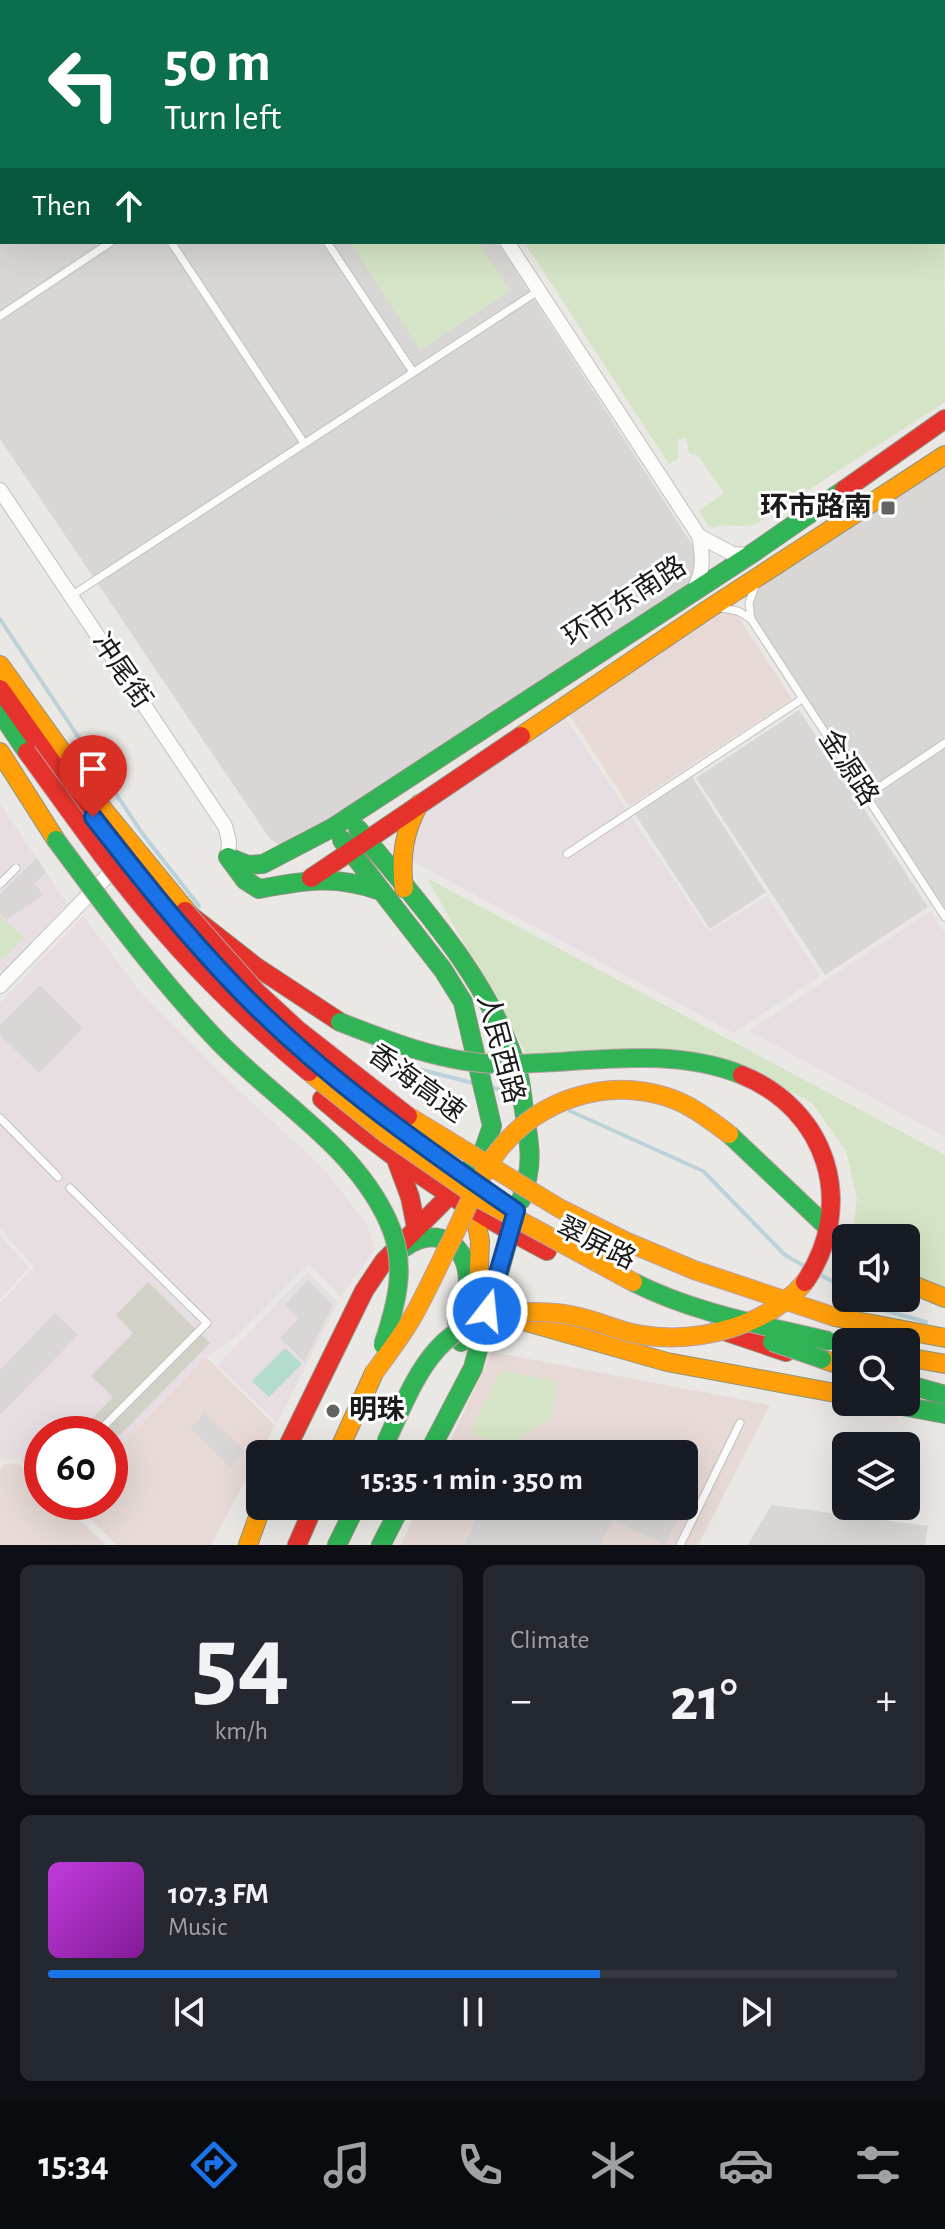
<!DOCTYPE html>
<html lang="en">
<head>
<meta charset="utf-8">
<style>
  body { margin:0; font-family:"Alegreya Sans","Noto Sans SC",sans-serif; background:#242831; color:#f1f3f6; height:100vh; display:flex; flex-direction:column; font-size:30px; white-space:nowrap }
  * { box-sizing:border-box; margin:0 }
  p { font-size:26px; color:#9ea1a6 }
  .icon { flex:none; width:44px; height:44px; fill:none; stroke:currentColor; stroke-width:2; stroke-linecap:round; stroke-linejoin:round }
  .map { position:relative; height:1545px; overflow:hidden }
  .side { display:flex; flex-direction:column; gap:20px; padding:20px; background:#0d0f14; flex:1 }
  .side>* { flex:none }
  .top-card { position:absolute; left:0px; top:0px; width:946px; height:244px; box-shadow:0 8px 32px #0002; background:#0b6e4f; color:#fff; overflow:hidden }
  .controls { position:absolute; left:832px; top:1224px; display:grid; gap:16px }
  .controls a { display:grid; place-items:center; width:88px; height:88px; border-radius:12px; background:#171b24; box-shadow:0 8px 32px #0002; font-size:40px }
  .speed { position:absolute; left:24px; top:1416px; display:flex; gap:16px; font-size:40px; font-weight:700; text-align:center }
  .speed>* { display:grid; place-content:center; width:104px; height:104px; border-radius:50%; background:#171b24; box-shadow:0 8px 32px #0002; line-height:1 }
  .speed .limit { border:12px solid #d22; background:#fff; color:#111 }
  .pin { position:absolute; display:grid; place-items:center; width:68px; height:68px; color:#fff; margin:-82px -34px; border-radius:50% 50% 50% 0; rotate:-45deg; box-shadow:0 0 8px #0007 }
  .pin .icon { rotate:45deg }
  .me { position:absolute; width:88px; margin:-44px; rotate:16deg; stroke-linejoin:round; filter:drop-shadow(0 0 6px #0008) }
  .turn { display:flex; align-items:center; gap:28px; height:168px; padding:0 32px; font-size:36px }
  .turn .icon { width:104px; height:104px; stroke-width:2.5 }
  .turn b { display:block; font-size:56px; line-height:68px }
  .then { display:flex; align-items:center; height:76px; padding:0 32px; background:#0003; gap:16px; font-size:30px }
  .big { font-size:60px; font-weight:600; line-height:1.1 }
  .side .tile { flex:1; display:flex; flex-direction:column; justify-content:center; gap:12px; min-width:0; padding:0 28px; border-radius:12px; background:#242831 }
  .side .dial { align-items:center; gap:0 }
  .dial b { font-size:104px; line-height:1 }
  .song { display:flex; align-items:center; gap:24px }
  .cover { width:96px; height:96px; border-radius:12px; background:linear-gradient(135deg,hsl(290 70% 55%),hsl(290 70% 35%)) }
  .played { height:8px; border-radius:4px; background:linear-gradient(90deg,#1a73e8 65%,#363941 65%) }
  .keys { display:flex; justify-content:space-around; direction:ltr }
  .heat { display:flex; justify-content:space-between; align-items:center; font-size:44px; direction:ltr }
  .side .tiles { flex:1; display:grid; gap:20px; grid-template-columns:1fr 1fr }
  .tile:last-child { grid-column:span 2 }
  .trip { position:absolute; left:246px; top:1440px; width:452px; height:80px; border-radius:12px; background:#171b24; box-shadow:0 8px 32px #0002; font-weight:600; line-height:80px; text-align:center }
  .tabs { display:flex; height:128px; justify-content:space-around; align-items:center; background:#090b0e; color:#9ea1a6 }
  .tabs .icon { width:56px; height:56px }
  .tabs .active { color:#1a73e8 }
  .tabs b { font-size:36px; color:#f1f3f6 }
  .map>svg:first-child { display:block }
</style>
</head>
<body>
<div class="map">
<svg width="945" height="1545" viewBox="0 0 945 1545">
  <rect width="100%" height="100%" fill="#eae8e4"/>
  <path fill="#d9d7d5" d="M0,0H463L2,2V242H497L713,577L296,856L270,839L0,439Z
    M945,455V922L746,619L749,582Z
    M799,710L928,907L825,975L696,778Z"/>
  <path fill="#e7dad6" d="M729,603L792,699L629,806L566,710Z
    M492,1352L770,1405L698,1545H401L419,1506H684V1454H444Z
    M206,1357L275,1425L211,1545H117L73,1502H110V1457Z
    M18,1463L42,1485V1502H60L106,1545H0V1469L5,1464Z"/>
  <path fill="#e7dee2" d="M562,713L709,932L767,896L820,976L734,1033L404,857L414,810Z
    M0,804L67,904L0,975Z
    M930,911L945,933V1137L749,1031Z
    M83,916L139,990L217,1070L324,1169L367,1225L375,1249L341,1297L309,1264L237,1336L206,1357L110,1457V1434H42V1481L19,1458L3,1461L0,1458V1303L34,1267L0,1228V1003Z
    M0,1235L29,1268L0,1299Z
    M308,1272L338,1303L277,1423L217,1365Z"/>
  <path fill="#d8d7d5" d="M450,437L522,547L454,591L438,567L421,578L365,492Z
    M692,777L766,892L710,929L635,814Z
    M37,858L46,872L35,883L43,895L7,920L0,914V894Z
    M40,985L83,1028L39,1073L0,1035V1025Z
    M308,1280L333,1305L304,1362L280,1338L298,1319L285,1305Z
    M55,1313L78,1335L0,1415V1370Z
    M205,1412L245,1452L230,1467L190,1428Z
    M684,1474L699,1477L665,1545L614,1520L600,1545H464L483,1506H492L503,1512L515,1506H684Z
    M771,1505L928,1526L925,1545H748Z"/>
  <path fill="#d2d1c7" d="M148,1282L210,1343L110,1445V1434H77L113,1397L91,1376L133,1333L116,1315Z"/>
  <path fill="#d5e4c6" d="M499,0H896L897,2H496Z
    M944,75L945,402L756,524C739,529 728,522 710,528L699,511L724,493L698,456L689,453L686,438L678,439V459L669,464L524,242H944Z
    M350,242H479L510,291L420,350Z
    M427,878L945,1155V1290L906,1280V1238H852L857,1198L846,1151L812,1103L741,1066L529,1058Z
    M0,916L24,937L2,960L0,958Z
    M501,1371L558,1381L551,1419L504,1447L470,1432Z"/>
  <path fill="#b4dccd" d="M285,1348L302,1364L269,1397L252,1381Z"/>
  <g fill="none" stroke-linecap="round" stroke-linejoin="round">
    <path stroke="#bbd2da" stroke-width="4" d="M0,619L142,833L199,906
      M373,1048L395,1063L477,1084
      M490,1087L516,1094
      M570,1111L703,1171L785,1255L806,1267
      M821,1275L846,1289
      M861,1298L880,1309L926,1322"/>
    <g stroke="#c1c0be" stroke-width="9">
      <path id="lane" d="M909,0L910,2
        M474,2L477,0
        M944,54L945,55
        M171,242L304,443
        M327,242L413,372
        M0,316L111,242
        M71,596L538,291
        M721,608L738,611L751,619L749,603L755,586
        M751,619L945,917
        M866,796L945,743
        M567,854L802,699
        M0,884L16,868
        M0,1118L58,1177
        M70,1188L207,1323L96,1434
        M680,1545L740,1423"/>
    </g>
    <g stroke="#c1c0be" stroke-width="16">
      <path id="street" d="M346,0L347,2
        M507,242L699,536C703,557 704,570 694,590
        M0,490L225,826L229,841L228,857
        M699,536L733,554L750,555
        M0,986L107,876"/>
    </g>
    <g stroke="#8f917f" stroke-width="20">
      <path id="fast" d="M0,712L27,752
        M358,829C418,903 487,975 517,1068C521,1081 522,1096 524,1110C530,1146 534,1165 521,1200
        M342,840L443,970L463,1002L492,1126L483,1152L449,1195
        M228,857L248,865L263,864L332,828L750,555L844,490
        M228,857L245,880L259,889C306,880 335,875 381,891
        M405,1247C437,1225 468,1243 468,1282C468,1294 461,1300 458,1311C455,1321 459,1332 461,1342
        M906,1384L945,1395
        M881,1402L945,1414
        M428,1454L473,1368L516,1211
        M337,1545L356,1506
        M381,1545L401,1506"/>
    </g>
    <g stroke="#8f917f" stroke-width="20">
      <path id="slow" d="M0,665L103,809L190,915
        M521,736L704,612L945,455
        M0,752L56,840
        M404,888C400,857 404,832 419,804
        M470,1188L480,1241L478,1296
        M906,1282L945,1298
        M506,1316L667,1362L846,1395
        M835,1317L945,1338
        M906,1357L945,1364
        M822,1359L846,1367
        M337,1454L374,1373
        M248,1545L262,1506"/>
    </g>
    <g stroke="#8f917f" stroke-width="20">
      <path id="jam" d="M844,490L945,419
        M0,689L64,779L168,910
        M311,878L521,736
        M190,915L255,966L340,1022
        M293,1040L341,1082
        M322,1099C391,1159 466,1209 547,1251
        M397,1162L410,1197L416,1227
        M718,1329L786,1352
        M284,1454L364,1291L384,1261L449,1196
        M297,1545L314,1506"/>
    </g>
    <use href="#lane" stroke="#fcfcfb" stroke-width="7"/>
    <use href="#street" stroke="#fcfcfb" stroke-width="14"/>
    <use href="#fast" stroke="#30b455" stroke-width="18"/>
    <use href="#slow" stroke="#ff9f0a" stroke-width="18"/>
    <use href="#jam" stroke="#e5322d" stroke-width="18"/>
    <g stroke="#bb9fa5" stroke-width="20" stroke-linecap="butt">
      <path id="fast-bridge" d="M56,840C107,909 158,978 217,1040C273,1099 353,1144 388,1221C408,1263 397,1303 383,1345
        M340,1022C391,1042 444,1063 499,1064C579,1065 666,1044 742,1075
        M729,1134L846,1245
        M633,1282C694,1313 762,1325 829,1341
        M772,1342L822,1359
        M386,1442C416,1377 435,1319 516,1313"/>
    </g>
    <g stroke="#bb9fa5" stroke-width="20" stroke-linecap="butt">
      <path id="slow-bridge" d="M309,1072L385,1133L482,1200L633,1282
        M408,1116L559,1208L625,1241L694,1270L835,1317
        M516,1313C539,1311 561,1312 583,1318C603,1323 622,1332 642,1335C698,1344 768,1326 805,1282
        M374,1373C387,1355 401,1337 412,1318C427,1292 439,1264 453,1237C467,1208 479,1176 498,1151C538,1100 605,1077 667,1097C690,1104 710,1120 729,1134"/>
    </g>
    <g stroke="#bb9fa5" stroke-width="20" stroke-linecap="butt">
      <path id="jam-bridge" d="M27,752C70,811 112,872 160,927C205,980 256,1028 309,1072
        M185,911L256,991L297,1029L408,1116
        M742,1075C828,1110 857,1205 805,1282"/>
    </g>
    <use href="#fast-bridge" stroke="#30b455" stroke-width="18"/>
    <use href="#slow-bridge" stroke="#ff9f0a" stroke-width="18"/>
    <use href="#jam-bridge" stroke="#e5322d" stroke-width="18"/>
  </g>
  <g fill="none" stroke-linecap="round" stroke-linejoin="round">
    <g stroke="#114b97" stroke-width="20">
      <path id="route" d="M93,817C138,875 184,933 235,986C318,1073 417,1143 516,1211L487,1311"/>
    </g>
    <use href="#route" stroke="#1a73e8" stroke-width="14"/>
  </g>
  <g fill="#636361" stroke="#fff" stroke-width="3">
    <rect x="880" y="500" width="16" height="16" rx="4"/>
    <circle cx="333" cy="1411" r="8"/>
  </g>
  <g text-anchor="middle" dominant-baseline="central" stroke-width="6" stroke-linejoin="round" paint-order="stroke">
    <g font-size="28" font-weight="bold" fill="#1b1b1b" stroke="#fff" text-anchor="end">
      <text x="872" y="508">环市路南</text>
      <text x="349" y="1411" text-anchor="start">明珠</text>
    </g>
    <g font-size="28" fill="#1b1b1b" stroke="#fff">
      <text transform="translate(625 602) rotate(-33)">环市东南路</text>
      <text transform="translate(121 671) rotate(56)">冲尾街</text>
      <text transform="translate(848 768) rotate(57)">金源路</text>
      <text transform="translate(500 1049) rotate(75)">人民西路</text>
      <text transform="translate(416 1084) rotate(36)">香海高速</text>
      <text transform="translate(596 1244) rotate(26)">翠屏路</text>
    </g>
  </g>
</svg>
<div class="controls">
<a><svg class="icon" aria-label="sound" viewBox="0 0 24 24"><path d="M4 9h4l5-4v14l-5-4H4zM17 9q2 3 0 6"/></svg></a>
<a><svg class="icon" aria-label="search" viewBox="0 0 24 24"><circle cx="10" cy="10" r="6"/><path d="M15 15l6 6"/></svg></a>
<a><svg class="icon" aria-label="layers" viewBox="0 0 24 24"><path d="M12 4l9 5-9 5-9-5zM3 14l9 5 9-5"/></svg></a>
</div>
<div class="speed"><div class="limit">60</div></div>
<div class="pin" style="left:93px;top:817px;background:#d93025"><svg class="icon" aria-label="arrive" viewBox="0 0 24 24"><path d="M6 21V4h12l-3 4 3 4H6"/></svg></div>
<svg class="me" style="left:487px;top:1311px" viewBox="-20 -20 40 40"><circle r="17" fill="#1a73e8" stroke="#fff" stroke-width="3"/><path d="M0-11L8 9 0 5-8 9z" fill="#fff"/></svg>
<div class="trip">15:35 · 1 min · 350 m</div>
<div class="top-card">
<div class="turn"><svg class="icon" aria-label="left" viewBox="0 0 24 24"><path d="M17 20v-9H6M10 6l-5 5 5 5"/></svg><div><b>50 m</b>Turn left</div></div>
<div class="then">Then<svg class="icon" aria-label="ahead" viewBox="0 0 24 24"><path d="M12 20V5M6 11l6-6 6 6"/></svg></div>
</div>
</div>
<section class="side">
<div class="tiles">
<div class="tile dial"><b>54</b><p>km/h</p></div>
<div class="tile"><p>Climate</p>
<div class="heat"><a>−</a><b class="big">21°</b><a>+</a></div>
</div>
<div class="tile">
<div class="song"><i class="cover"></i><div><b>107.3 FM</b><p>Music</p></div></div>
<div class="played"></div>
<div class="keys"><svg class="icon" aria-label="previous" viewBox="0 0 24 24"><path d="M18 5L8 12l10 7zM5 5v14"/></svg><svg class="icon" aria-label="pause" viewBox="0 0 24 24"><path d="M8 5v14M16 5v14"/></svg><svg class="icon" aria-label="next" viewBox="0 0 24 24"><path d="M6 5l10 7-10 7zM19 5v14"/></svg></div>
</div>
</div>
</section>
<nav class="tabs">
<b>15:34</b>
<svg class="icon active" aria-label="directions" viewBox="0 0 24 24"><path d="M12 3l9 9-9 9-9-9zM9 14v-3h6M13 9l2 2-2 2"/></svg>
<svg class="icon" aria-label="music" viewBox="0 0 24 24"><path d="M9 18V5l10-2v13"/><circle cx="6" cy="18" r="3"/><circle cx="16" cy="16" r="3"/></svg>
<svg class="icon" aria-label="phone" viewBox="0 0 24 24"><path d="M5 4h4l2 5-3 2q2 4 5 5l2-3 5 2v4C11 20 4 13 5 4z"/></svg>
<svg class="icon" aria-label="climate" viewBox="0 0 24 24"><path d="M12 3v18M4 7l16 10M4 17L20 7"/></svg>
<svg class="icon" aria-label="car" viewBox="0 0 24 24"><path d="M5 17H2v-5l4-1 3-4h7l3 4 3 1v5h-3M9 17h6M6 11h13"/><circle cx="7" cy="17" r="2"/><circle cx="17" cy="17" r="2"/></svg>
<svg class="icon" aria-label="filters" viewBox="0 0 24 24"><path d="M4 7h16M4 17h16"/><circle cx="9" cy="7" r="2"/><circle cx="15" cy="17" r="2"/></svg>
</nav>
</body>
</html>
